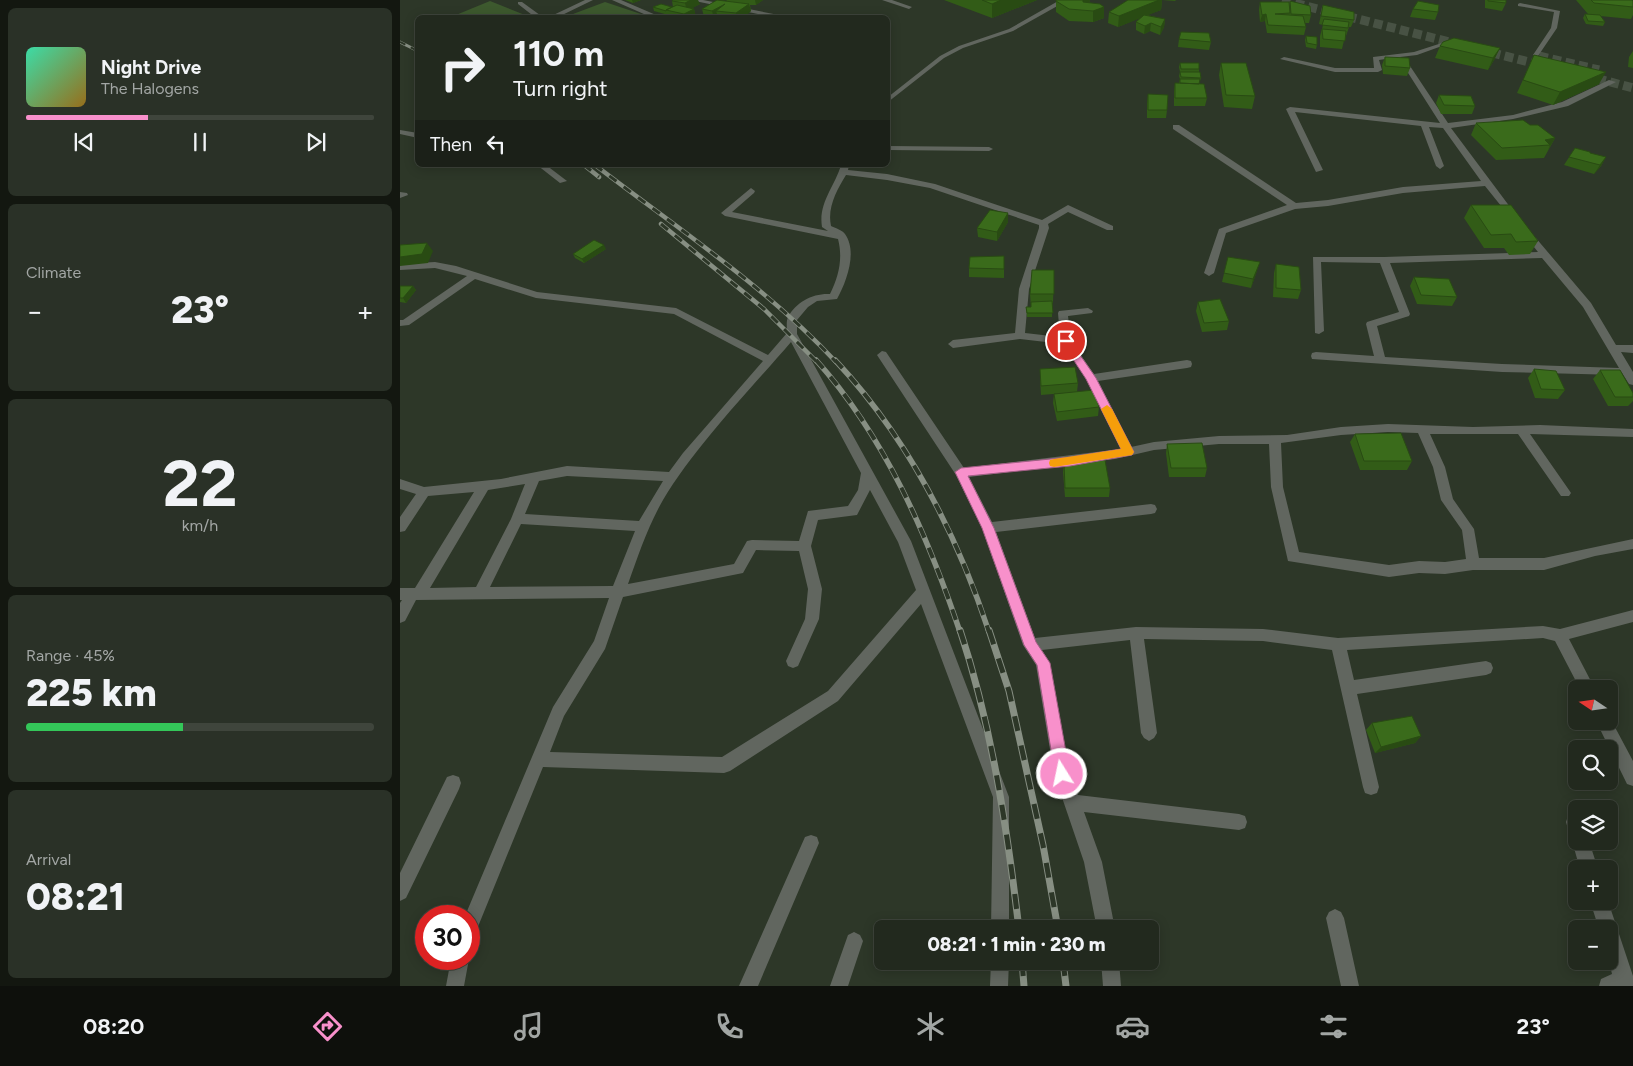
<!DOCTYPE html>
<html lang="en">
<head>
<meta charset="utf-8">
<style>
  body { margin:0; font-family:Figtree,sans-serif; background:#2a3127; color:#f1f3f6; height:100vh; display:flex; flex-direction:column; font-size:19px; white-space:nowrap }
  * { box-sizing:border-box; margin:0 }
  p { font-size:16px; color:#a2a6a4 }
  .icon { flex:none; width:28px; height:28px; fill:none; stroke:currentColor; stroke-width:2; stroke-linecap:round; stroke-linejoin:round }
  .map { position:relative; flex:1; overflow:hidden }
  .details { display:flex; flex-direction:column; gap:8px; padding:8px; background:#131710; width:400px }
  .details>* { flex:none }
  .top-card { position:absolute; left:15px; top:15px; width:475px; height:152px; border-radius:8px; box-shadow:0 2px 12px #0003,0 0 0 1px #3f453c; background:#22291e; color:#f1f3f6; overflow:hidden }
  .needle { width:32px; rotate:283deg }
  .fabs { position:absolute; left:1168px; top:680px; display:grid; gap:10px }
  .fabs a { display:grid; place-items:center; width:50px; height:50px; border-radius:8px; background:#22291e; box-shadow:0 2px 12px #0003,0 0 0 1px #3f453c; font-size:25px }
  .speed { position:absolute; left:15px; top:905px; display:flex; gap:10px; font-size:25px; font-weight:700; text-align:center }
  .speed>* { display:grid; place-content:center; width:65px; height:65px; border-radius:50%; background:#22291e; box-shadow:0 2px 12px #0003,0 0 0 1px #3f453c; line-height:1 }
  .speed .limit { border:8px solid #d22; background:#fff; color:#111 }
  .pin { position:absolute; display:grid; place-items:center; width:42px; height:42px; color:#fff; margin:-21px; border:2px solid #fff; border-radius:50%; box-shadow:0 1px 5px #0007 }
  .me { position:absolute; width:55px; margin:-28px; rotate:350deg; stroke-linejoin:round; filter:drop-shadow(0 0 4px #0008) }
  .turn { display:flex; align-items:center; gap:18px; height:105px; padding:0 15px; font-size:22px }
  .turn .icon { width:65px; height:65px; stroke-width:2.5 }
  .turn b { display:block; font-size:35px; line-height:42px }
  .then { display:flex; align-items:center; height:48px; padding:0 15px; background:#0003; gap:10px; font-size:19px }
  .big { font-size:38px; font-weight:800; line-height:1.1 }
  .details .tile { flex:1; display:flex; flex-direction:column; justify-content:center; gap:8px; min-width:0; padding:0 18px; border-radius:8px; background:#2a3127 }
  .details .dial { align-items:center; gap:0 }
  .dial b { font-size:65px; line-height:1 }
  .song { display:flex; align-items:center; gap:15px }
  .cover { width:60px; height:60px; border-radius:8px; background:linear-gradient(135deg,hsl(160 70% 55%),hsl(40 70% 35%)) }
  .played { height:5px; border-radius:2px; background:linear-gradient(90deg,#f890cb 35%,#3f453c 35%) }
  .keys { display:flex; justify-content:space-around; direction:ltr }
  .heat { display:flex; justify-content:space-between; align-items:center; font-size:28px; direction:ltr }
  .charge { height:8px; border-radius:4px; background:linear-gradient(90deg,#34c759 45%,#3f453c 0) }
  .trip { position:absolute; left:474px; top:920px; width:285px; height:50px; border-radius:8px; background:#22291e; box-shadow:0 2px 12px #0003,0 0 0 1px #3f453c; font-weight:800; line-height:50px; text-align:center }
  .dock { display:flex; height:80px; justify-content:space-around; align-items:center; background:#0e100c; color:#a2a6a4 }
  .dock .icon { width:35px; height:35px }
  .dock .current { color:#f890cb }
  .dock b { font-size:22px; color:#f1f3f6 }
  main { display:flex; flex:1; min-height:0 }
  .map>svg:first-child { display:block }
</style>
</head>
<body>
<main>
<section class="details">
<div class="tile">
<div class="song"><i class="cover"></i><div><b>Night Drive</b><p>The Halogens</p></div></div>
<div class="played"></div>
<div class="keys"><svg class="icon" aria-label="previous" viewBox="0 0 24 24"><path d="M18 5L8 12l10 7zM5 5v14"/></svg><svg class="icon" aria-label="pause" viewBox="0 0 24 24"><path d="M8 5v14M16 5v14"/></svg><svg class="icon" aria-label="next" viewBox="0 0 24 24"><path d="M6 5l10 7-10 7zM19 5v14"/></svg></div>
</div>
<div class="tile"><p>Climate</p>
<div class="heat"><a>−</a><b class="big">23°</b><a>+</a></div>
</div>
<div class="tile dial"><b>22</b><p>km/h</p></div>
<div class="tile"><p>Range · 45%</p><b class="big">225 km</b><div class="charge"></div></div>
<div class="tile"><p>Arrival</p><b class="big">08:21</b></div>
</section>
<div class="map">
<svg width="1233" height="986" viewBox="0 0 1233 986">
  <rect width="100%" height="100%" fill="#2d3728"/>
  <path fill="#3d592e" d="M90,1L130,17H51Z
    M205,2L250,17H165Z"/>
  <g fill="none" stroke-linecap="round" stroke-linejoin="round">
    <path stroke="#485244" stroke-width="9" stroke-dasharray="9 4.5" stroke-linecap="butt" d="M882,0L1149,67
      M1139,56L1199,70
      M1184,75L1233,88"/>
    <path fill="#61665f" fill-rule="evenodd" d="M185,0H193L156,18H147Z
      M212,0H221L263,18H253Z
      M290,0H303L394,18H378Z
      M482,0H492L512,7L509,9Z
      M660,0H668L613,31L563,48L544,58L488,102V97L540,56L559,46L609,29Z
      M118,2H122L144,18H136L118,4Z
      M1120,3L1160,11L1157,28L1138,56L1133,55L1151,28L1154,12L1118,6V4Z
      M1048,41L1053,42L1017,55L1000,57L1008,63L1048,123L1113,115L1162,102L1209,80L1216,82L1168,106L1113,119L1051,128L1113,211L1191,303L1216,345H1233V353L1221,352L1233,372V385L1229,384L1222,373L1218,375L1102,372L912,359L911,356L912,353L916,352L974,356L966,324L967,322L999,312L980,263L921,262L924,331L919,334L915,333L913,257H984L1138,252L1085,186L1003,193L928,206L895,209L826,233L814,273L809,276L804,273L819,229L887,205L773,129V125H779L896,203L928,200L1003,187L1081,181L1043,128L1029,127L1044,166L1040,169L1036,166L1021,126L895,112L923,170L916,172L886,109L890,107L1040,123L1003,65L992,58L979,60L982,70L978,72H935L880,59L884,57L935,68H974L973,57L1014,52ZM1142,258L1183,307L1219,368L1102,364L985,357L977,326L1009,316L1010,314L990,263Z
      M0,130L18,133V138L0,134Z
      M488,146L589,147L593,149L589,151L488,150Z
      M137,165H146L167,181L160,183Z
      M441,165H449L448,170L487,174L535,184L642,220L668,205L713,226V230H707L668,212L648,224L649,228L629,289L625,333L660,337L658,313L659,311L688,308L693,311L692,313L668,316L671,341L694,374L787,360L791,361L792,364L791,367L787,368L698,381L731,447L754,442L819,436L887,435L941,427L988,424L1073,427L1140,425L1233,429V437L1130,434L1169,490L1171,493L1169,496H1161L1118,434H1030L1045,467L1053,499L1074,529L1079,558H1144L1233,539V549L1195,556L1144,570H1073L1045,574L1019,573L989,577L888,561L871,487L869,444H819L754,450L715,459L569,477L592,522L751,504L755,505L757,509L755,513L751,514L596,532L635,638L736,627L863,629L938,638L1143,626L1160,629L1233,610V622L1169,639L1195,689H1180L1155,641L1143,638L947,650L954,680L1086,661L1091,663L1093,668L1091,673L1086,675L957,694L979,787L977,793L971,795L965,793L963,787L932,650L863,641L744,639L757,733L754,738L749,741L744,738L741,733L730,640L642,650L650,663L670,774L678,795L839,814L845,816L847,822L845,828L839,830L684,812L702,862L715,929H697L684,862L654,774L636,665L623,645L582,528L556,475L477,355L482,351L486,352L564,468L721,449L686,379L663,344L620,339L553,348L548,344L553,340L615,333L619,289L639,228V225L530,188L487,180L446,175C437,190 427,207 431,226C435,228 442,230 445,234C458,252 446,283 437,299L417,301L408,307L397,320V334L511,541L609,797V929H591L593,797L521,604L438,701L330,771L324,773L143,767L75,934L69,937V916H65L153,707L194,641L209,598L16,600L5,621L0,623V603L2,600H0V588H15L74,492L28,496L5,531L0,532V517L16,494L0,489V479L24,487L101,479L167,466L269,472L283,453L363,361L274,314L136,298L75,279L9,325L0,326V320H3L67,276L35,268L0,270V264L35,262L56,266L137,292L276,308L368,355L387,333C387,328 386,321 388,317C396,302 413,293 430,294C439,276 443,258 438,239L325,216L321,213L351,188L355,191L354,193L332,212L428,231L422,227C418,203 435,186 441,165ZM391,342L461,473L458,490L448,506L408,511L399,541L352,540L347,541L334,564L228,584C238,556 248,526 263,500C296,445 349,391 391,342ZM988,432L1018,433L1033,467L1041,500L1062,530L1066,559L1045,562L1019,561L989,565L899,552L883,487L881,443L941,435ZM167,476L263,481L239,521L125,514L139,481ZM125,484L111,519L76,587L30,588L88,490ZM470,490L498,542L516,590L428,691L322,757L150,752L164,716L205,649L223,597L343,573L356,550L399,551L408,589L405,619L386,661L388,666L393,668L398,666L419,619L422,589L411,546L418,520L457,515ZM121,524L235,531L213,586L90,587Z
      M0,192L7,193L8,195L0,198Z
      M1209,716L1233,761V786L1227,784L1196,721H1209Z
      M53,775L59,777L61,783L59,789L6,898L0,901V873L47,777Z
      M1174,814L1176,815V841H1189L1198,869H1180L1172,841L1173,837L1170,836L1166,822L1168,816Z
      M411,835L417,837L419,843L358,986H339L405,837Z
      M1190,901H1208L1233,976V986H1199L1201,979L1212,974L1209,961V929H1199Z
      M935,909L941,912L944,918L959,986H941L926,918L929,912Z
      M454,932L460,935L463,941L448,986H430L448,935Z
      M69,958V959L64,986H46L51,959Z
      M591,961H609L608,986H590Z
      M701,961H719L721,986H703Z"/>
    <g stroke="#878f83" stroke-width="3">
      <path id="rail-far3" d="M0,42L18,51"/>
    </g>
    <g stroke="#878f83" stroke-width="4.5">
      <path id="rail-far2" d="M184,165L199,177
        M195,165C277,228 365,286 436,362
        M261,224L364,309L417,362"/>
    </g>
    <g stroke="#878f83" stroke-width="5.5">
      <path id="rail-far1" d="M416,360C485,437 527,534 560,632
        M435,360C507,437 556,532 589,632"/>
    </g>
    <g stroke="#878f83" stroke-width="7">
      <path id="rail" d="M560,630C592,727 607,828 619,929
        M589,630L609,691L643,845L658,929
        M622,961L624,986
        M663,961L666,986"/>
    </g>
    <use href="#rail-far3" stroke="#2d3728" stroke-width="2" stroke-dasharray="6" stroke-linecap="butt"/>
    <use href="#rail-far2" stroke="#2d3728" stroke-width="3" stroke-dasharray="9" stroke-linecap="butt"/>
    <use href="#rail-far1" stroke="#2d3728" stroke-width="4" stroke-dasharray="11" stroke-linecap="butt"/>
    <use href="#rail" stroke="#2d3728" stroke-width="5" stroke-dasharray="15" stroke-linecap="butt"/>
  </g>
  <path fill="#325c17" d="M225,0H241L233,3Z
    M326,0H363L356,5H350L351,11L343,18H318V17L316,18H308L304,17L302,9L327,1Z
    M544,0H637L592,18Z
    M656,0H690L689,3L704,7V18L693,22L669,21L656,12Z
    M728,0H776L775,1L762,0L761,10L747,15L765,19L764,27L760,35L750,31L744,34L736,30V22L742,17L718,27L708,23L709,12Z
    M1085,0H1106V3L1102,11L1085,8Z
    M1176,0H1232L1233,1V15L1231,19L1200,16L1205,22L1203,26L1186,24L1183,18L1185,14H1188Z
    M272,1L300,4L292,8L294,9L296,17L295,18H268V15L254,11L253,7H273Z
    M890,1L911,15L909,23H905L906,27L904,35L867,33L865,21L860,22L859,10L860,2L889,7Z
    M923,5L954,20L951,27H949L946,36H945L942,49L920,47V36L923,25L919,24Z
    M1013,9L1038,12L1035,20L1010,17Z
    M906,36L917,45L916,49L906,47L905,40Z
    M779,39L811,42L809,50L778,47Z
    M1040,46L1100,48L1094,60L1088,70L1035,58Z
    M1233,51V68L1228,67L1229,57Z
    M1134,55L1199,84L1153,105L1117,93Z
    M985,57L1010,68L1007,76L983,74L982,65Z
    M780,63L799,69V72L801,78L799,84L807,98L805,106H774V91L775,83H779L780,79L779,76L780,72L779,67Z
    M821,63L855,96L852,109L824,107L819,75Z
    M748,94L767,110L766,118H747V103Z
    M1039,95L1075,106L1072,114H1041L1036,103Z
    M1076,123L1130,125L1155,138L1144,158L1096,160L1071,135Z
    M1175,148L1190,153L1206,157L1201,166L1194,174L1164,165Z
    M1071,205L1138,241L1130,254L1109,255L1104,248H1084L1064,218Z
    M608,213V222L597,241L578,237L577,228Z
    M206,249L184,263L175,258L173,254Z
    M604,256V278L569,277V268Z
    M828,257L860,262L851,288L822,282Z
    M876,264L901,290L898,299L873,297L874,273Z
    M654,270L653,303H652V317H627L626,307H631L630,294Z
    M1014,277L1057,297L1052,306L1017,304L1010,286Z
    M0,286H13L16,290L6,303L0,302Z
    M798,302L829,321L827,330L802,332L796,311Z
    M640,369L678,383L677,392L641,395L640,378Z
    M1134,369L1165,390L1158,399L1135,398L1128,378Z
    M1200,370L1233,393V401L1228,406H1208L1193,379Z
    M654,394L699,407L698,416L657,421L653,403Z
    M955,434L1012,461L1007,470H960L950,442Z
    M767,444L807,468L805,477H769L766,453Z
    M664,463L710,488L709,497H665L663,472Z
    M972,723L1021,736L1015,743L975,753L966,730Z"/>
  <path fill="#294b13" d="M232,0H241L233,3Z
    M291,0H298L300,4L287,11L285,3Z
    M355,0H363L356,5Z
    M601,0H637L592,18V4Z
    M681,0H690L689,3L681,8Z
    M759,0H762L761,10L718,27L719,16Z
    M325,4L316,11L318,17L314,18L312,11Z
    M349,4L351,11L343,18H337L336,13Z
    M704,7V18L693,22V11Z
    M294,9L296,17L295,18H285L284,14Z
    M866,14L865,21L860,22L862,15Z
    M765,19L764,27L760,35L761,27Z
    M751,23L750,31L744,34L745,26Z
    M1100,48L1094,60L1088,70L1093,58Z
    M1206,72L1199,84L1153,105L1160,92Z
    M1155,138L1148,150L1150,145L1145,140Z
    M1206,157L1201,166L1194,174L1200,165Z
    M608,213V222L597,241V232Z
    M27,243L33,251L28,263L0,266V257Z
    M204,245L206,249L184,263L182,259Z
    M860,262L857,271L851,288L853,279Z
    M13,286L16,290L6,303L3,298Z
    M1021,736L1015,743L975,753L981,747Z"/>
  <path fill="#3a6b1b" stroke="#294b13" d="M273,0H291L285,3L272,1Z
    M317,0L349,4L336,13L316,11L325,4L312,11L302,9Z
    M582,0H601L592,4Z
    M656,0H683V2L700,4L704,7L693,11L669,9L656,1Z
    M728,0H759L719,16L709,12Z
    M1088,0H1106V3L1088,1Z
    M1191,0H1232L1233,1V7L1194,3Z
    M890,1L910,6L911,15L891,14Z
    M1018,1L1039,5L1038,12L1013,9Z
    M860,2H889L890,13L875,14L903,16L906,27L868,25L866,14L862,15Z
    M261,4L272,7L266,10V11L253,7Z
    M277,5L294,9L284,14L266,10Z
    M923,5L954,12V20L921,16Z
    M1185,14L1200,15L1205,22L1188,21Z
    M744,15L765,19L761,27L751,23L745,26L736,22Z
    M924,19L949,22L948,28L922,25Z
    M922,29L946,31L945,41L923,39Z
    M781,32L809,33L811,42L779,39Z
    M906,36L917,37V45L907,43Z
    M1054,38L1100,48L1093,58L1040,46L1043,42Z
    M1134,55L1206,72L1160,92L1123,80Z
    M985,57L1009,58L1010,68L985,66Z
    M780,63H799V69H781Z
    M821,63H846L855,96L826,95Z
    M780,72H800L801,78L781,77Z
    M780,79H800L799,84L780,83Z
    M775,83L804,84L807,98H775Z
    M748,94L768,95L767,110H748Z
    M1039,95L1071,96L1075,106L1044,105Z
    M1123,120L1130,125H1138L1155,138L1145,140L1150,145L1102,148L1076,123Z
    M1175,148L1190,152V153L1206,157L1200,165L1169,157Z
    M1071,205H1111L1138,241L1116,242L1111,234L1091,235Z
    M590,210L608,213L597,232L577,228Z
    M194,240L204,245L182,259L173,254Z
    M27,243L22,254L0,257V245Z
    M604,256V269L569,268L570,257Z
    M828,257L860,262L853,279L824,273Z
    M876,264L899,267L901,290L876,288Z
    M632,270H654V294H630Z
    M1014,277L1049,279L1057,297L1021,295Z
    M0,286H13L3,298H0Z
    M820,299L829,321L804,323L798,302Z
    M652,301L653,313H627L626,307H631V302Z
    M675,367L678,383L641,386L640,369Z
    M1134,369L1156,371L1165,390L1141,389Z
    M1200,370H1220L1233,393V397H1215Z
    M694,390L699,407L657,412L654,394Z
    M1001,433L1012,461H964L955,434Z
    M802,443L807,468H771L767,444Z
    M705,460L710,488H665L664,463Z
    M1012,716L1021,736L981,747L972,723Z"/>
  <path fill="#f890cb" stroke="#a15e84" d="M666,338L669,339L696,378L734,452L732,455L670,466L568,476L594,528L636,642L650,663L670,774L668,779L662,781L657,779L655,774L637,665L624,645L582,528L555,472L561,468L670,457L721,449L686,379L661,341Z"/>
  <path fill="#f59e0b" d="M707,405L712,409L734,452L732,455L654,467L650,466L649,463L650,460L654,459L721,449L701,409Z"/>
</svg>
<div class="fabs">
<a><svg class="needle" viewBox="-14 -14 28 28"><path d="M0-13l5 13h-10z" fill="#e53935"/><path d="M0 13l5-13h-10z" fill="#a2a6a4"/></svg></a>
<a><svg class="icon" aria-label="search" viewBox="0 0 24 24"><circle cx="10" cy="10" r="6"/><path d="M15 15l6 6"/></svg></a>
<a><svg class="icon" aria-label="layers" viewBox="0 0 24 24"><path d="M12 4l9 5-9 5-9-5zM3 14l9 5 9-5"/></svg></a>
<a>+</a>
<a>−</a>
</div>
<div class="speed"><div class="limit">30</div></div>
<div class="pin" style="left:666px;top:341px;background:#d93025"><svg class="icon" aria-label="arrive" viewBox="0 0 24 24"><path d="M6 21V4h12l-3 4 3 4H6"/></svg></div>
<svg class="me" style="left:662px;top:774px" viewBox="-20 -20 40 40"><circle r="17" fill="#f890cb" stroke="#fff" stroke-width="3"/><path d="M0-11L8 9 0 5-8 9z" fill="#fff"/></svg>
<div class="trip">08:21 · 1 min · 230 m</div>
<div class="top-card">
<div class="turn"><svg class="icon" aria-label="right" viewBox="0 0 24 24"><path d="M7 20v-9h11M14 6l5 5-5 5"/></svg><div><b>110 m</b>Turn right</div></div>
<div class="then">Then<svg class="icon" aria-label="left" viewBox="0 0 24 24"><path d="M17 20v-9H6M10 6l-5 5 5 5"/></svg></div>
</div>
</div>
</main>
<nav class="dock">
<b>08:20</b>
<svg class="icon current" aria-label="directions" viewBox="0 0 24 24"><path d="M12 3l9 9-9 9-9-9zM9 14v-3h6M13 9l2 2-2 2"/></svg>
<svg class="icon" aria-label="music" viewBox="0 0 24 24"><path d="M9 18V5l10-2v13"/><circle cx="6" cy="18" r="3"/><circle cx="16" cy="16" r="3"/></svg>
<svg class="icon" aria-label="phone" viewBox="0 0 24 24"><path d="M5 4h4l2 5-3 2q2 4 5 5l2-3 5 2v4C11 20 4 13 5 4z"/></svg>
<svg class="icon" aria-label="climate" viewBox="0 0 24 24"><path d="M12 3v18M4 7l16 10M4 17L20 7"/></svg>
<svg class="icon" aria-label="car" viewBox="0 0 24 24"><path d="M5 17H2v-5l4-1 3-4h7l3 4 3 1v5h-3M9 17h6M6 11h13"/><circle cx="7" cy="17" r="2"/><circle cx="17" cy="17" r="2"/></svg>
<svg class="icon" aria-label="filters" viewBox="0 0 24 24"><path d="M4 7h16M4 17h16"/><circle cx="9" cy="7" r="2"/><circle cx="15" cy="17" r="2"/></svg>
<b>23°</b>
</nav>
</body>
</html>
